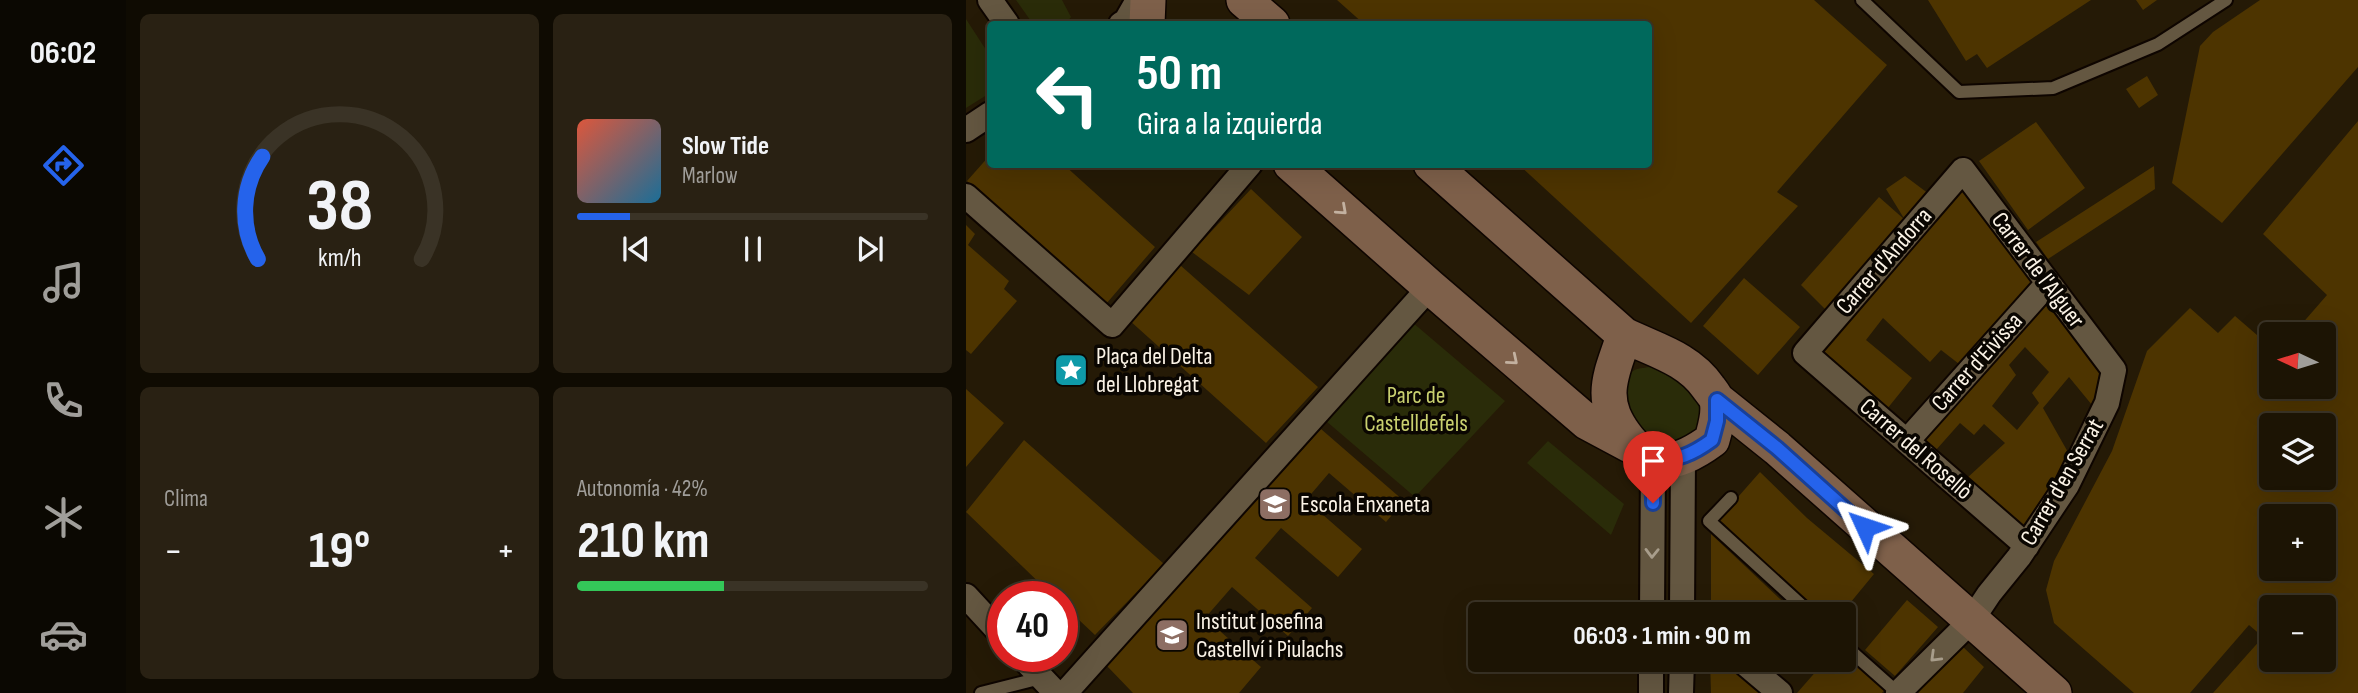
<!DOCTYPE html>
<html lang="es">
<head>
<meta charset="utf-8">
<style>
  body { margin:0; font-family:"Sofia Sans Condensed",sans-serif; background:#292113; color:#f1f3f6; height:100vh; display:flex; flex-direction:column; font-size:26px; white-space:nowrap }
  * { box-sizing:border-box; margin:0 }
  p { font-size:23px; color:#a09e9a }
  .icon { flex:none; width:38px; height:38px; fill:none; stroke:currentColor; stroke-width:2; stroke-linecap:round; stroke-linejoin:round }
  .map { position:relative; flex:1; overflow:hidden }
  .side { display:flex; flex-direction:column; gap:14px; padding:14px; background:#0f0b02; width:840px }
  .side>* { flex:none }
  .guide { position:absolute; left:21px; top:21px; width:665px; height:147px; border-radius:7px; box-shadow:0 7px 28px #0002,0 0 0 2px #3a3326; background:#00695c; color:#fff; overflow:hidden }
  .needle { width:46px; rotate:274deg }
  .buttons { position:absolute; left:1293px; top:322px; display:grid; gap:14px }
  .buttons a { display:grid; place-items:center; width:77px; height:77px; border-radius:7px; background:#1c1404; box-shadow:0 7px 28px #0002,0 0 0 2px #3a3326; font-size:35px }
  .speed { position:absolute; left:21px; top:581px; display:flex; gap:14px; font-size:35px; font-weight:700; text-align:center }
  .speed>* { display:grid; place-content:center; width:91px; height:91px; border-radius:50%; background:#1c1404; box-shadow:0 7px 28px #0002,0 0 0 2px #3a3326; line-height:1 }
  .speed .limit { border:10px solid #d22; background:#fff; color:#111 }
  .pin { position:absolute; display:grid; place-items:center; width:60px; height:60px; color:#fff; margin:-72px -30px; border-radius:50% 50% 50% 0; rotate:-45deg; box-shadow:0 0 7px #0007 }
  .pin .icon { rotate:45deg }
  .me { position:absolute; width:77px; margin:-38px; rotate:312deg; stroke-linejoin:round; filter:drop-shadow(0 0 5px #0008) }
  .turn { display:flex; align-items:center; gap:24px; height:147px; padding:0 35px; font-size:32px }
  .turn .icon { width:91px; height:91px; stroke-width:2.5 }
  .turn b { display:block; font-size:49px; line-height:60px }
  .big { font-size:52px; font-weight:700; line-height:1.1 }
  .side .widget { flex:1; display:flex; flex-direction:column; justify-content:center; gap:10px; min-width:0; padding:0 24px; border-radius:10px; background:#292113 }
  .side .dial { align-items:center; gap:0 }
  .dial svg { height:182px; overflow:visible; fill:none; stroke:#3a3326; stroke-width:7; stroke-linecap:round; text-anchor:middle }
  .dial text { fill:#f1f3f6; stroke:none }
  .song { display:flex; align-items:center; gap:21px }
  .cover { width:84px; height:84px; border-radius:10px; background:linear-gradient(135deg,hsl(10 70% 55%),hsl(200 70% 35%)) }
  .played { height:7px; border-radius:4px; background:linear-gradient(90deg,#2563eb 15%,#3a3326 15%) }
  .keys { display:flex; justify-content:space-around; direction:ltr }
  .heat { display:flex; justify-content:space-between; align-items:center; font-size:38px; direction:ltr }
  .charge { height:10px; border-radius:5px; background:linear-gradient(90deg,#34c759 42%,#3a3326 0) }
  .side .tiles { flex:1; display:grid; gap:14px; grid-template-columns:repeat(2,1fr) }
  .trip { position:absolute; left:502px; top:602px; width:388px; height:70px; border-radius:7px; background:#1c1404; box-shadow:0 7px 28px #0002,0 0 0 2px #3a3326; font-weight:700; line-height:70px; text-align:center }
  main { display:flex; flex:1; min-height:0 }
  .menu { display:flex; flex-direction:column; width:126px; justify-content:space-around; align-items:center; background:#0b0802; color:#a09e9a }
  .menu .icon { width:49px; height:49px }
  .menu .active { color:#2563eb }
  .menu b { font-size:32px; color:#f1f3f6 }
  .map>svg:first-child { display:block }
</style>
</head>
<body>
<main>
<nav class="menu">
<b>06:02</b>
<svg class="icon active" aria-label="directions" viewBox="0 0 24 24"><path d="M12 3l9 9-9 9-9-9zM9 14v-3h6M13 9l2 2-2 2"/></svg>
<svg class="icon" aria-label="music" viewBox="0 0 24 24"><path d="M9 18V5l10-2v13"/><circle cx="6" cy="18" r="3"/><circle cx="16" cy="16" r="3"/></svg>
<svg class="icon" aria-label="phone" viewBox="0 0 24 24"><path d="M5 4h4l2 5-3 2q2 4 5 5l2-3 5 2v4C11 20 4 13 5 4z"/></svg>
<svg class="icon" aria-label="climate" viewBox="0 0 24 24"><path d="M12 3v18M4 7l16 10M4 17L20 7"/></svg>
<svg class="icon" aria-label="car" viewBox="0 0 24 24"><path d="M5 17H2v-5l4-1 3-4h7l3 4 3 1v5h-3M9 17h6M6 11h13"/><circle cx="7" cy="17" r="2"/><circle cx="17" cy="17" r="2"/></svg>
</nav>
<section class="side">
<div class="tiles">
<div class="widget dial"><svg viewBox="0 0 100 80">
<path d="M14 69A42 42 0 1 1 86 69"/>
<path d="M14 69A42 42 0 0 1 16 24" stroke="#2563eb"/>
<text x="50" y="56" font-size="32" font-weight="700">38</text>
<text x="50" y="72" font-size="11">km/h</text>
</svg></div>
<div class="widget">
<div class="song"><i class="cover"></i><div><b>Slow Tide</b><p>Marlow</p></div></div>
<div class="played"></div>
<div class="keys"><svg class="icon" aria-label="previous" viewBox="0 0 24 24"><path d="M18 5L8 12l10 7zM5 5v14"/></svg><svg class="icon" aria-label="pause" viewBox="0 0 24 24"><path d="M8 5v14M16 5v14"/></svg><svg class="icon" aria-label="next" viewBox="0 0 24 24"><path d="M6 5l10 7-10 7zM19 5v14"/></svg></div>
</div>
<div class="widget"><p>Clima</p>
<div class="heat"><a>−</a><b class="big">19°</b><a>+</a></div>
</div>
<div class="widget"><p>Autonomía · 42%</p><b class="big">210 km</b><div class="charge"></div></div>
</div>
</section>
<div class="map">
<svg width="1392" height="693" viewBox="0 0 1392 693">
  <rect width="100%" height="100%" fill="#251a06"/>
  <path fill="#2a2c09" d="M50,0H96L105,17L99,24H67Z
    M0,19L24,56V93L0,108Z
    M446,322L539,401L449,497L360,421Z
    M683,367C697,371 709,376 720,386C739,402 743,432 716,440C684,450 654,420 659,390C660,382 661,375 667,371C671,368 678,368 683,367Z
    M582,441L658,504L645,535L561,463Z"/>
  <path fill="#4d3400" fill-rule="evenodd" d="M371,0H848L921,65L811,192L832,206L725,323L552,164H682V24H398Z
    M962,0H1125L1021,68L1011,54L1000,61Z
    M1170,0H1191L1177,10Z
    M1294,0H1392V67L1256,223L1206,183L1234,46L1247,32Z
    M1181,76L1192,95L1173,108L1160,89Z
    M1392,121V693H1247L1297,637L1283,625L1224,693H1168L1088,623L1080,590L1088,561L1146,451L1181,351L1224,308L1252,333L1269,316L1291,335L1306,320L1321,334H1306V387H1358V334H1327L1361,295L1297,234ZM1306,425H1358V478H1306ZM1306,516H1358V569H1306ZM1306,607H1358V660H1306Z
    M1070,122L1119,188L1062,230L1013,161Z
    M24,155V164H97L189,247L140,304L1,181Z
    M1188,166L1189,189L1082,259L1070,242Z
    M939,176L963,194L939,220L920,189Z
    M996,180L1068,284L997,367L975,350L964,362L917,318L900,340L946,378L921,409L852,346Z
    M285,189L336,237L283,295L226,252Z
    M913,197L939,220L860,310L835,285Z
    M0,225L9,234L2,245L43,281L38,289L51,301L5,354L0,350Z
    M214,265L352,387L300,443L163,320Z
    M778,278L834,327L792,375L737,326Z
    M1078,298L1139,380L1126,405L1103,377L1077,408L1103,454L1097,468L1055,528L1000,479L1039,443L1018,424L1008,435L994,423L970,450L957,438ZM1059,347L1083,372L1066,393L1073,403L1051,430L1026,406L1050,375L1043,365Z
    M0,389L38,423L0,467Z
    M355,429L438,501L420,522L363,473L340,500L396,549L372,577L315,528L289,558L346,608L322,636L266,587L239,618L295,667L273,693H167L141,666Z
    M58,440L198,564L129,635L96,604V597H88L0,512Z
    M794,472L841,518L908,574L875,614H857L750,522Z
    M745,534L814,599L833,614H745Z
    M941,600L972,627L929,676L899,650Z
    M995,645L1018,667L997,693H952Z
    M878,654L920,688L916,693H831L860,660H878Z
    M744,660H763L799,693H745Z"/>
  <g fill="none" stroke-linecap="round" stroke-linejoin="round">
    <g stroke="#0e0500" stroke-width="16">
      <path id="lane" d="M896,0L993,92L1087,88L1192,44L1260,0
        M765,498L743,521L845,614
        M878,645L932,693
        M15,693L75,678"/>
    </g>
    <g stroke="#0e0500" stroke-width="28">
      <path id="street" d="M24,0L41,24
        M155,24L160,21L172,0
        M0,130L24,114
        M0,196L146,325L284,164
        M941,441L1082,283
        M0,596L37,636
        M686,614L687,460
        M716,614L717,458
        M55,656L90,693
        M775,660L814,693
        M99,693L464,287
        M685,693V660
        M715,693L716,660
        M932,693L1005,621L1023,594L1053,557L1101,485L1141,403L1148,370L997,170L839,353L1061,546"/>
    </g>
    <g stroke="#0e0500" stroke-width="38">
      <path id="secondary" d="M278,0L306,24
        M181,24L182,0
        M325,164L464,287L621,422L664,445
        M465,164L658,335C688,350 722,358 742,387C745,391 750,397 751,401C754,414 749,428 746,440C712,465 685,472 658,434C649,421 643,409 643,393C643,373 653,354 658,335
        M751,400L811,448L1088,693"/>
    </g>
    <use href="#lane" stroke="#645741" stroke-width="12"/>
    <use href="#street" stroke="#645741" stroke-width="24"/>
    <use href="#secondary" stroke="#7e604a" stroke-width="35"/>
  </g>
  <defs><path id="oneway-chevron" d="M-2-3.5L2.5 0L-2 3.5" fill="none" stroke-width="1.6" stroke-linecap="round" stroke-linejoin="round" transform="scale(1.75)"/></defs>
  <g stroke="#c3b1a0">
    <use href="#oneway-chevron" transform="translate(376 210) rotate(42)"/>
    <use href="#oneway-chevron" transform="translate(547 360) rotate(40)"/>
  </g>
  <g stroke="#a89d8b">
    <use href="#oneway-chevron" transform="translate(686 553) rotate(91)"/>
    <use href="#oneway-chevron" transform="translate(969 657) rotate(136)"/>
  </g>
  <g fill="none" stroke-linecap="round" stroke-linejoin="round">
    <g stroke="#184099" stroke-width="18">
      <path id="route" d="M687,503V460C711,461 727,454 746,440L751,421V400L811,448L899,527"/>
    </g>
    <use href="#route" stroke="#2563eb" stroke-width="12"/>
  </g>
  <defs>
    <g id="sight-square" transform="scale(1.75)"><rect x="-9" y="-9" width="18" height="18" rx="4" fill="#0f9aa8" stroke="#0a0601"/><path d="M0-6L1.8-2.2L6-1.7L2.9 1.2L3.7 5.4L0 3.3L-3.7 5.4L-2.9 1.2L-6-1.7L-1.8-2.2Z" fill="#fff"/></g>
    <g id="school-square" transform="scale(1.75)"><rect x="-9" y="-9" width="18" height="18" rx="4" fill="#8d6e63" stroke="#0a0601"/><path d="M0-5L7-2L0 1L-7-2ZM-4 1L0 2.5L4 1V4Q0 6-4 4Z" fill="#fff"/></g>
  </defs>
  <g fill-rule="evenodd">
    <use href="#sight-square" x="105" y="370"/>
    <use href="#school-square" x="309" y="504"/>
    <use href="#school-square" x="206" y="635"/>
  </g>
  <g text-anchor="middle" dominant-baseline="central" stroke-width="7" stroke-linejoin="round" paint-order="stroke">
    <g font-size="24" fill="#fbf3e6" stroke="#0a0601">
      <text transform="translate(918 261) rotate(-49)">Carrer d'Andorra</text>
      <text transform="translate(1072 270) rotate(53)">Carrer de l'Alguer</text>
      <text transform="translate(1011 362) rotate(-48)">Carrer d'Eivissa</text>
      <text transform="translate(950 449) rotate(41)">Carrer del Rosellò</text>
      <text transform="translate(1096 482) rotate(-60)">Carrer d'en Serrat</text>
    </g>
    <g font-size="24" fill="#fbf3e6" stroke="#0a0601" text-anchor="start">
      <text x="130" y="356">Plaça del Delta<tspan x="130" dy="28">del Llobregat</tspan></text>
      <text x="334" y="504">Escola Enxaneta</text>
      <text x="230" y="621">Institut Josefina<tspan x="230" dy="28">Castellví i Piulachs</tspan></text>
    </g>
    <g font-size="24" fill="#c9d06f" stroke="#0a0601">
      <text x="450" y="395">Parc de<tspan x="450" dy="28">Castelldefels</tspan></text>
    </g>
  </g>
</svg>
<div class="buttons">
<a><svg class="needle" viewBox="-14 -14 28 28"><path d="M0-13l5 13h-10z" fill="#e53935"/><path d="M0 13l5-13h-10z" fill="#a09e9a"/></svg></a>
<a><svg class="icon" aria-label="layers" viewBox="0 0 24 24"><path d="M12 4l9 5-9 5-9-5zM3 14l9 5 9-5"/></svg></a>
<a>+</a>
<a>−</a>
</div>
<div class="speed"><div class="limit">40</div></div>
<div class="pin" style="left:687px;top:503px;background:#d93025"><svg class="icon" aria-label="arrive" viewBox="0 0 24 24"><path d="M6 21V4h12l-3 4 3 4H6"/></svg></div>
<svg class="me" style="left:899px;top:527px" viewBox="-20 -20 40 40"><path d="M0-17L14 15 0 8-14 15z" fill="#2563eb" stroke="#fff" stroke-width="4"/></svg>
<div class="trip">06:03 · 1 min · 90 m</div>
<div class="guide">
<div class="turn"><svg class="icon" aria-label="left" viewBox="0 0 24 24"><path d="M17 20v-9H6M10 6l-5 5 5 5"/></svg><div><b>50 m</b>Gira a la izquierda</div></div>
</div>
</div>
</main>
</body>
</html>
